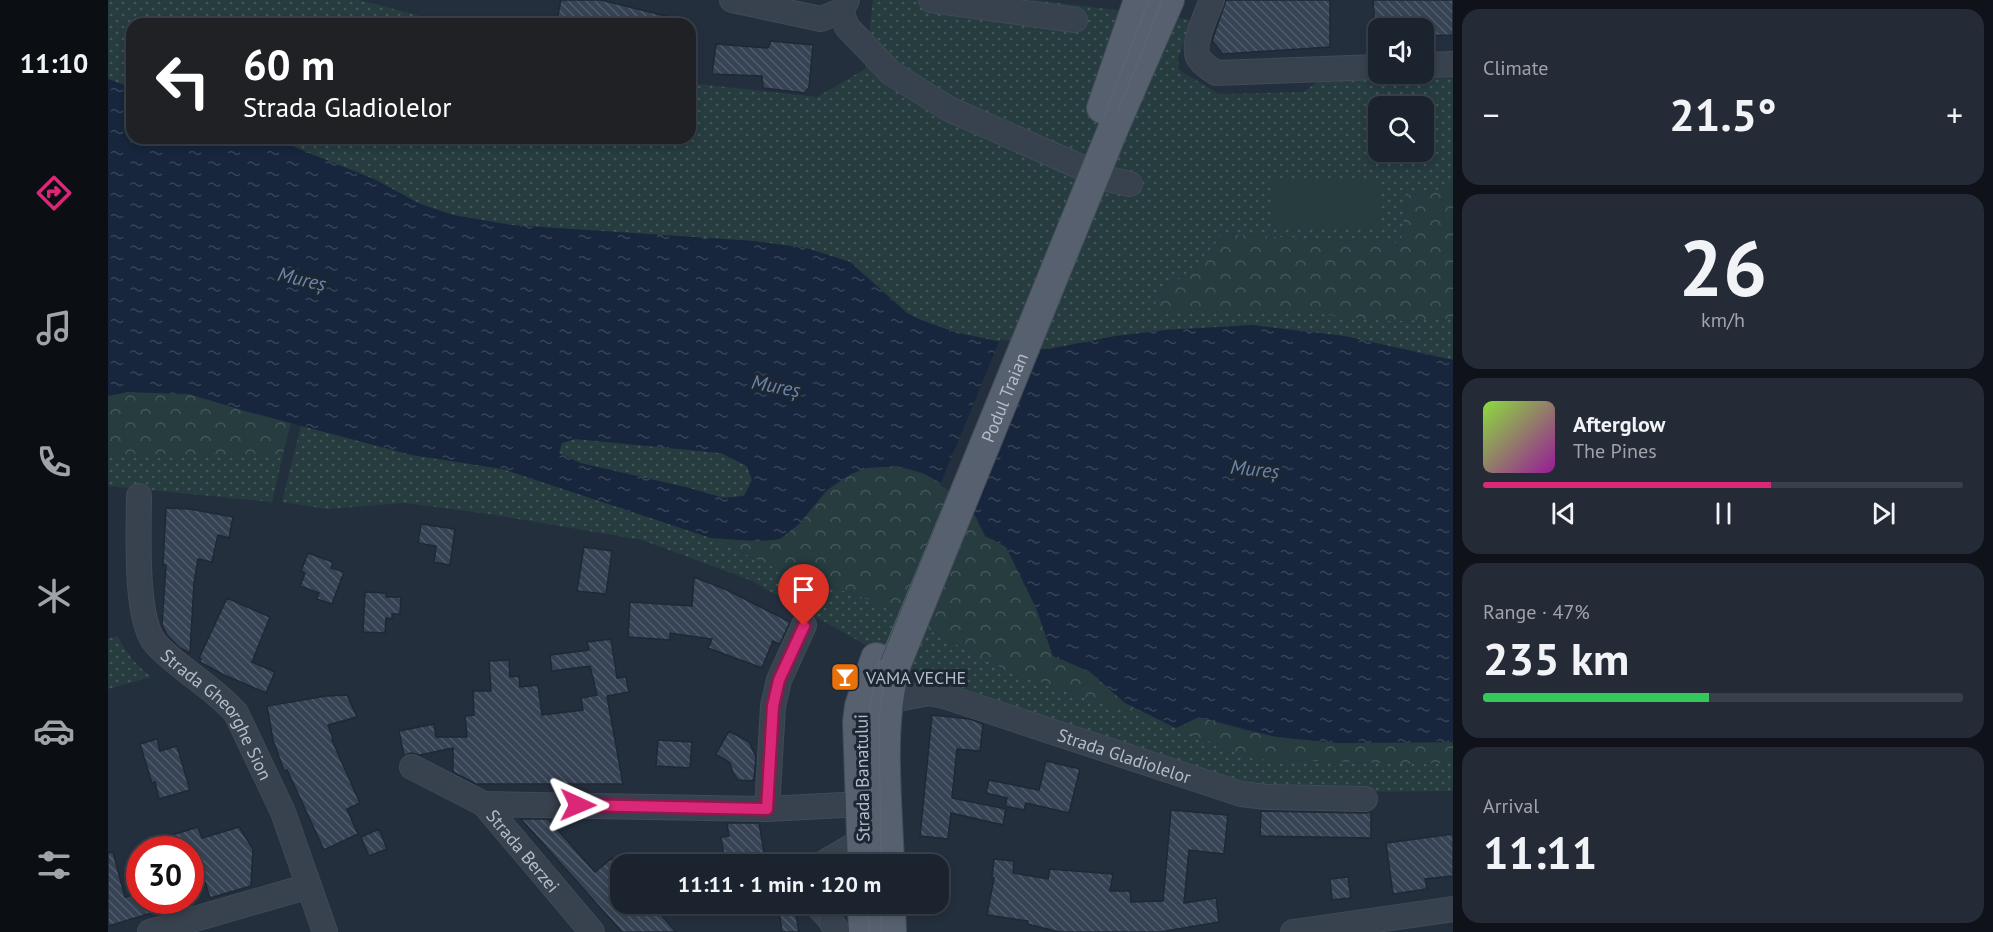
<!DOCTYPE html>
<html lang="en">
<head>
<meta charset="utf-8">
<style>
  body { margin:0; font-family:"PT Sans",sans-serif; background:#242b36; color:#f1f3f6; height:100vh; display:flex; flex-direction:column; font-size:22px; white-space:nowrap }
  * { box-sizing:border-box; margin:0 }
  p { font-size:20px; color:#a0a4aa }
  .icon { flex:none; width:33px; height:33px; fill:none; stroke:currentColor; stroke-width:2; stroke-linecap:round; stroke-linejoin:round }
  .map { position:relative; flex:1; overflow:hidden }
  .sheet { display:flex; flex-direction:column; gap:9px; padding:9px; background:#0f1319; width:540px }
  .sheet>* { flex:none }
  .hud { position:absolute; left:18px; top:18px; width:570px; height:126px; border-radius:18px; box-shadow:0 3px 9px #0003,0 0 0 2px #39404a; background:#202124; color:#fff; overflow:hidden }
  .tools { position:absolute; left:1260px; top:18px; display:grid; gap:12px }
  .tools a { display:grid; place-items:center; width:66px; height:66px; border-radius:12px; background:#1b232e; box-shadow:0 3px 9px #0003,0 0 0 2px #39404a; font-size:30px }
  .speed { position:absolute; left:18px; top:836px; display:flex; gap:12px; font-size:30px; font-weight:700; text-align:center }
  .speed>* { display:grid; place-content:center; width:78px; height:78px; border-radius:50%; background:#1b232e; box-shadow:0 3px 9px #0003,0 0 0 2px #39404a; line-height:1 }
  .speed .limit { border:9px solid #d22; background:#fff; color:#111 }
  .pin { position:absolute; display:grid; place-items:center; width:51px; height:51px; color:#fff; margin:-62px -26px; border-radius:50% 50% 50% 0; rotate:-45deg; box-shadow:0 0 6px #0007 }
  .pin .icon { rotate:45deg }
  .me { position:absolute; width:66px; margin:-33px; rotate:91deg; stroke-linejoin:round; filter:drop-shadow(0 0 4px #0008) }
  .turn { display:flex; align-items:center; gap:21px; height:126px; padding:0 18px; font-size:27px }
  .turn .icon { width:78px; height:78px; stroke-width:2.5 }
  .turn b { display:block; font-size:42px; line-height:51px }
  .big { font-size:45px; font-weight:800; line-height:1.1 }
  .sheet .card { flex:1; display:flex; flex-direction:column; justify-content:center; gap:9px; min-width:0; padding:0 21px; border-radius:18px; background:#242b36 }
  .sheet .dial { align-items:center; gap:0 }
  .dial b { font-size:78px; line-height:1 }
  .song { display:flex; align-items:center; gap:18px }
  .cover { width:72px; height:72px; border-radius:9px; background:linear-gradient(135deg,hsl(90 70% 55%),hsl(300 70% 35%)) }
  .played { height:6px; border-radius:3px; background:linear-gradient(90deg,#db2777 60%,#39404a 60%) }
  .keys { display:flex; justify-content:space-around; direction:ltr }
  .heat { display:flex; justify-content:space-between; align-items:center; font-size:33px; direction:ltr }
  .charge { height:9px; border-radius:4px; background:linear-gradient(90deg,#34c759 47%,#39404a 0) }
  .trip { position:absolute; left:502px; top:854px; width:339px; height:60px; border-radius:18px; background:#1b232e; box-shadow:0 3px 9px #0003,0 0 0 2px #39404a; font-weight:800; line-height:60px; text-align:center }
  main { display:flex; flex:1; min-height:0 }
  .menu { display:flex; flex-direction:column; width:108px; justify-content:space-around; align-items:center; background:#0b0e12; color:#a0a4aa }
  .menu .icon { width:42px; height:42px }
  .menu .selected { color:#db2777 }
  .menu b { font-size:27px; color:#f1f3f6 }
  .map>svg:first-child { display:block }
</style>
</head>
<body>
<main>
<nav class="menu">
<b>11:10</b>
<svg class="icon selected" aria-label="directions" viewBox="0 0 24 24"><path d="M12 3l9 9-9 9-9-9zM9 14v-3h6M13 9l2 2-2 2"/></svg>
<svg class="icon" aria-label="music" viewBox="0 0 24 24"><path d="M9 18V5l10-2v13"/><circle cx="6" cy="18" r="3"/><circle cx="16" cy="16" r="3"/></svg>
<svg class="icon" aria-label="phone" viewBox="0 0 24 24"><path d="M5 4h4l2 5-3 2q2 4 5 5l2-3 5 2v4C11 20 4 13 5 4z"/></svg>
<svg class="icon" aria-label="climate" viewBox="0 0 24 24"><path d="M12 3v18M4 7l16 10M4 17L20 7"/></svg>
<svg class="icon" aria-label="car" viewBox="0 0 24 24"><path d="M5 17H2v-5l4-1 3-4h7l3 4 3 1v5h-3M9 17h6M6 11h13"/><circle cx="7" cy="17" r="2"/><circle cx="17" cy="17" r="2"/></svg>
<svg class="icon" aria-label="filters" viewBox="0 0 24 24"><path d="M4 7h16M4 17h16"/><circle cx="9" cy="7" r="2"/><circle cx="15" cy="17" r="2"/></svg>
</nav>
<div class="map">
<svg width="1345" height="932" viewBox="0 0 1345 932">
  <defs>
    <pattern id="grass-dots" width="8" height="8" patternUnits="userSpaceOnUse" patternTransform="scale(1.5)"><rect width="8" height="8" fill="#263c3f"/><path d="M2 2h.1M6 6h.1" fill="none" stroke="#435659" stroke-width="1.8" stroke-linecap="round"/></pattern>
    <pattern id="forest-crowns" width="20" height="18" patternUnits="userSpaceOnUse" patternTransform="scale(1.5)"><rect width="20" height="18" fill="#263c3f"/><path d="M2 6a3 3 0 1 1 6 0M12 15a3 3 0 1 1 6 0" fill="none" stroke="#435659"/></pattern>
    <pattern id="water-ripples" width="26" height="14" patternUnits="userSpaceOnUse" patternTransform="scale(1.5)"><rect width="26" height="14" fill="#17263c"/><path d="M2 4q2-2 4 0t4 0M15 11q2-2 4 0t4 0" fill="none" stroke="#364457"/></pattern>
    <pattern id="building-back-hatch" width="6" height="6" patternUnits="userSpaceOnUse" patternTransform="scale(1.5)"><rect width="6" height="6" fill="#364354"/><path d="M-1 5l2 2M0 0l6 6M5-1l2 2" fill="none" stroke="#515c6b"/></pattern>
  </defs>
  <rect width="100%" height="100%" fill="#242f3e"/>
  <path fill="url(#grass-dots)" fill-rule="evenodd" d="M0,0H251L343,24H24V88L0,79Z
    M765,0H929L1085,20L1070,58L1071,70L1111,94L1196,92L1209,82L1345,73V187L1299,195L1293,243L1115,234L1089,266L1049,295L1278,321L1345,319V360L1236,336L1144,325L1008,336L941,349H927L846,332L813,320L799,313L742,262L698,248L645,241L403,225L345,215L312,204L268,180L164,138H582V83L709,97L757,69ZM1270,106H1316V152H1270Z
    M193,426L304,455L395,469L603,538L663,566L762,600L898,670L1068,728L1146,759L1303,764L1345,763V791L1232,792L1153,789L829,685L642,580L534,540L381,514L296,503L219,509L174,502Z
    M467,439L613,453L639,466L644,480L636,496L616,498L577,487L472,463L451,453L454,443Z
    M0,454H175L164,502L0,486Z
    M10,636C18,653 28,665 43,677L0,689V639Z"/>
  <path fill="url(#forest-crowns)" d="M1345,187V319L1278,321L1202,313L1046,311L1049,295L1089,266L1115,234L1293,243L1299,195Z
    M19,392L81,394L183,423L175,454H0V396Z
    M789,466L822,476L858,497L898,547L928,608L945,656L981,671L1017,703L1091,717L1136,730L1169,737L1231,743L1345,742V763L1303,764L1146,759L1068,728L898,670L762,600L663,566L603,538L650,541L672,539L691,524L719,490L743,474L758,468Z"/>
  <path fill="#263c3f" d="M1164,178H1273V228H1164Z"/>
  <path fill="url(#water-ripples)" fill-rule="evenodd" d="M0,79L24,88V138H164L268,180L312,204L345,215L403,225L645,241L698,248L742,262L799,313L813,320L846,332L927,349H941L1008,336L1058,330L1144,325L1236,336L1345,360V742L1231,743L1169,737L1091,717L1068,728L1017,703L981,671L945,656L928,608L898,547L877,536L858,497L813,472L789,466L758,468L743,474L719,490L691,524L672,539L650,541L603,538L395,469L304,455L137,411L81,394L19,392L0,396ZM467,439L613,453L639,466L644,480L636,496L616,498L577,487L472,463L451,453L454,443Z"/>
  <path fill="#242f3e" d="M892,339L923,345L856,500L832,485Z"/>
  <path fill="url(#building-back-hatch)" stroke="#1f2835" stroke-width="1.5" d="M453,0H493L566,18L565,24H448Z
    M1118,0H1222V47L1115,54L1104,41Z
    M1265,0H1345V35L1316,36V28H1267Z
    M663,41L705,45L701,87L697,93L655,88L654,76L604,74L608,44L660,48Z
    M58,508L82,509L125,517L121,538L110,535L104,562L90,559L86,583L82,653L72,648L59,635L54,625L58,565H55Z
    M313,524L347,529L342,565L326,562L328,546L310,543Z
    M476,547L504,551L498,594L469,591Z
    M200,553L225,562L223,568L236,572L224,604L209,599L211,593L192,586L197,573L193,571Z
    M586,577L619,590L682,622L672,644L665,641L654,668L600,648L604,639L562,633V640L520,637L522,602L584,606Z
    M257,592L278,593V597H293L292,614H284V619L278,618L277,633L255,632Z
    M119,598L162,617L144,662L167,672L158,693L114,674L92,662L93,659L91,658Z
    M503,639L509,678L518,677L521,692L499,696L515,784H368L345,772V748L312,755L303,753L296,756L291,731L326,724L328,737H359L357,716L366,715L365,691H383L381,661L401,660L402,677L411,676L412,687L430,685L434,715L475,710L473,698L489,695L482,666L444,671L442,655L481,650L479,642Z
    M730,663L746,670L739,690L722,682Z
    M239,695L249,717L220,725L225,739L224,740L252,803L239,809L250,834L216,850L179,770L176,771L165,740L159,706L218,696Z
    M824,715L862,719L875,724L872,751L849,749L844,798L898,809L895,825L843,813L840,839L812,836Z
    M621,731L641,742L648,757L646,779L643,781L630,780L625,773L622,763L608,754Z
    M49,739L52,751L69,746L82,790L51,799L47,782L44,783L32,744Z
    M550,740L584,742L582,768L548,766Z
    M938,761L972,769L961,813L918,803L916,810L897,806L899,798L878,793L881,780L931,790Z
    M1063,810L1120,815L1116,854L1081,850L1076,903L1108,898L1111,922L1052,932H952L919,924L920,921L879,915L886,878L884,877L886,859L906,861L905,873L940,879L942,869L1005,874L1002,891H1022L1023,902L1055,901Z
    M1153,811L1257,813L1263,812V838L1152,836Z
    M413,819H440L487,872L504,858L513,869V903H543L568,932H514Z
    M619,823H651L658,864H625V861L617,862L613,837L621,836Z
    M90,827L94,838L131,827L145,849L143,886L102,898L97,882L82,886V849H31V845Z
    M271,829L279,849L261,856L253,837Z
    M1345,834V876L1317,879L1319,889L1285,894L1278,843Z
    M5,852L17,897L32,893V900H73L74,904L0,926V853Z
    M1240,877L1243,898L1224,900L1222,879Z
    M670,903H686L691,932H674Z
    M699,903H738V909L734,913L723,909L716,912L712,916Z"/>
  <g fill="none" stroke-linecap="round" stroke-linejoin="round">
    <path stroke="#3a4453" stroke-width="24" stroke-dasharray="24 12" stroke-linecap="butt" d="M705,903L724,923"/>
    <g stroke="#414a57" stroke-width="26">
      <g id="minor">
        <path d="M624,0L713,19L733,11L739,0"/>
        <path d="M823,0L967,20"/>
        <path d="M1104,0C1099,13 1084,44 1090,57C1094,64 1102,69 1108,73L1270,67"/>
        <path d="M733,11L739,27L783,73L841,109L1000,179L1022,184"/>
        <path d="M1316,65L1345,64"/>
        <path id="s1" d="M31,496C31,529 26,620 48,644C72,670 104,686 128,713L175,812L217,932"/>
        <path id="s2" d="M779,701L821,693L836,696L1133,794L1158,797L1257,799"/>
        <path id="s3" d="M304,767L376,804L484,932"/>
        <path d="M376,804L659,809L754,804"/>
        <path d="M659,809L665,706L671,680L696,625"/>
        <path d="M714,864L755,840"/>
        <path d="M724,923L730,932"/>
        <path d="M42,932L201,886"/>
        <path d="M1185,932L1345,909"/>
      </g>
    </g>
    <g stroke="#414a57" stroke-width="32">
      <path id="major" d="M994,108L1031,0
        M1005,129L1061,0
        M755,864L750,722L752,706L768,658
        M781,864C779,800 770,727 787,666
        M755,903L756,932
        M782,903L783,932"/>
    </g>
    <use href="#minor" stroke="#38414e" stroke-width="24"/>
    <use href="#major" stroke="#56606e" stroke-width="30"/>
    <path stroke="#5a6575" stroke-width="1.5" d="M761,864L762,704L772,660L993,124L1041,0
      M773,864L771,715L777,678L1033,55L1054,0
      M773,903V932
      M761,932V903"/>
    <g stroke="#414a57" stroke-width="32" stroke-linecap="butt">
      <g id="major-bridge">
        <path id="s4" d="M787,666L1005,129"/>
      </g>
    </g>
    <use href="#major-bridge" stroke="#56606e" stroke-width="30"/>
  </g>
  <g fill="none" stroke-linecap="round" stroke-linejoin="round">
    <g stroke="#8e194d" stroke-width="15">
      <path id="route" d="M470,805L659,809L665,706L671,680L696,626"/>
    </g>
    <use href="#route" stroke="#db2777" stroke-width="10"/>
  </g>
  <defs>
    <g id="bar-square" transform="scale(1.5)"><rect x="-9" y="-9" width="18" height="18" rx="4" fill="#e8710a" stroke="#1d2633"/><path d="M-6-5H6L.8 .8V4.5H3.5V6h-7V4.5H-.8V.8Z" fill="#fff"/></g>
  </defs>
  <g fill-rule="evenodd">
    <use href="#bar-square" x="737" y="677"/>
  </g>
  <g text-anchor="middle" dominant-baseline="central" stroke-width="6" stroke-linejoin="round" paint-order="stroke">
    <g font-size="18" fill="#b4bcc9" stroke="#1d2633">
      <text stroke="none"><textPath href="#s4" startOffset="290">Podul Traian</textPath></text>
      <text stroke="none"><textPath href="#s1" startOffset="246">Strada Gheorghe Sion</textPath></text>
      <text stroke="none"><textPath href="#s2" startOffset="248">Strada Gladiolelor</textPath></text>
      <text transform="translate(754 778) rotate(-91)">Strada Banatului</text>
      <text stroke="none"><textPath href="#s3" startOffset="142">Strada Berzei</textPath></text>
    </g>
    <g font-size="18" fill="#b4bcc9" stroke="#1d2633" text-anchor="start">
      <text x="758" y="677">VAMA VECHE</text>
    </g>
    <g font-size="20" font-style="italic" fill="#6d86a8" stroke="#1d2633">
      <text transform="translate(194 279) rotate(13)">Mureș</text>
      <text transform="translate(668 386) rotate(11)">Mureș</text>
      <text transform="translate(1147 469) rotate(6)">Mureș</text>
    </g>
  </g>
</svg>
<div class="tools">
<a><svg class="icon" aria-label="sound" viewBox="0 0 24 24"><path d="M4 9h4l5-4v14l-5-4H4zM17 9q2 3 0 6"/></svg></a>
<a><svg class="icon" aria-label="search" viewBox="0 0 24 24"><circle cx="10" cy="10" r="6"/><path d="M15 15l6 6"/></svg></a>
</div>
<div class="speed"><div class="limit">30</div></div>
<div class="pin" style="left:696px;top:626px;background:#d93025"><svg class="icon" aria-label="arrive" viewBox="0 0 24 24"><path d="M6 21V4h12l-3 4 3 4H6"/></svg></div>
<svg class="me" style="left:470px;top:805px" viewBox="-20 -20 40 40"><path d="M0-17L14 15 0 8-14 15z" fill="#db2777" stroke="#fff" stroke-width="4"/></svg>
<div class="trip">11:11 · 1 min · 120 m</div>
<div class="hud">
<div class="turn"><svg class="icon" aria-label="left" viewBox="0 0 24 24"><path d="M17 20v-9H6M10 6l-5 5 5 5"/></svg><div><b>60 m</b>Strada Gladiolelor</div></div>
</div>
</div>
<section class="sheet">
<div class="card"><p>Climate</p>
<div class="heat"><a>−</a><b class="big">21.5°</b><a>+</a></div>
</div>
<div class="card dial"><b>26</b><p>km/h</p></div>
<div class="card">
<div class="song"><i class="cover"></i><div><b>Afterglow</b><p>The Pines</p></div></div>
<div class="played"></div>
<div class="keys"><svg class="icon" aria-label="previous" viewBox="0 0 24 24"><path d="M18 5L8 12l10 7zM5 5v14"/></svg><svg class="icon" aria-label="pause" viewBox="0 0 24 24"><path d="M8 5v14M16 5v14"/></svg><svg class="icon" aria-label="next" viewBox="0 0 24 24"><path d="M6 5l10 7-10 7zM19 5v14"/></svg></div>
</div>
<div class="card"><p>Range · 47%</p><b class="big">235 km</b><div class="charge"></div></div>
<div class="card"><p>Arrival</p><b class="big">11:11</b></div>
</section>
</main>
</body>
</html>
